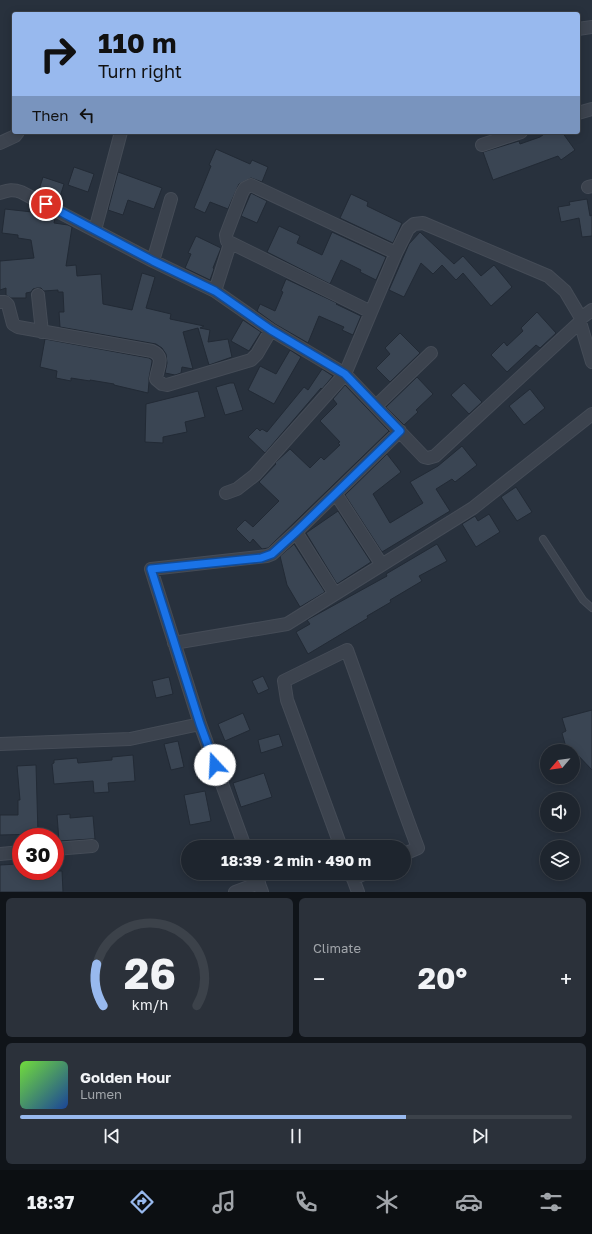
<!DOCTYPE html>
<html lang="en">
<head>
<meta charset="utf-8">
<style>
  body { margin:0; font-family:"Golos Text",sans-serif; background:#2b313a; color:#f1f3f6; height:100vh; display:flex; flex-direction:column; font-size:15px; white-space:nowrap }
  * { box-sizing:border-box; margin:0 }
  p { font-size:13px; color:#a1a5aa }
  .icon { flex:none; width:22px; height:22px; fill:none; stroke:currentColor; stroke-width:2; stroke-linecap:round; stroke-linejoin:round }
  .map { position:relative; height:892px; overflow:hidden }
  .drawer { display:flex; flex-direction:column; gap:6px; padding:6px; background:#101419; flex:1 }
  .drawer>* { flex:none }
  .banner { position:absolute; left:12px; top:12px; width:568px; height:122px; border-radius:4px; box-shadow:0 2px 10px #0003,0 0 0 1px #3c424a; background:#98b9ee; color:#111; overflow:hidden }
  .needle { width:26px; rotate:241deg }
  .controls { position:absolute; left:540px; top:744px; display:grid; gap:8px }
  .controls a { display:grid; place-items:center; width:40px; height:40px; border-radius:50%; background:#1e252e; box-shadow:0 2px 10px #0003,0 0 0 1px #3c424a; font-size:20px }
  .speed { position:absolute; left:12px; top:828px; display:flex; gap:8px; font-size:20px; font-weight:700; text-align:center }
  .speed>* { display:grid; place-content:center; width:52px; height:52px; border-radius:50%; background:#1e252e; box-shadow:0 2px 10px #0003,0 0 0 1px #3c424a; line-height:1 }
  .speed .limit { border:6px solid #d22; background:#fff; color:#111 }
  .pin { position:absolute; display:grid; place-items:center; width:34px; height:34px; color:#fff; margin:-17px; border:2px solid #fff; border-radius:50%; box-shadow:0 1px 4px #0007 }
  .me { position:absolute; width:44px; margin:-22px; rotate:340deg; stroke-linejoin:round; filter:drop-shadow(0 0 3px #0008) }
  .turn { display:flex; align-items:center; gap:14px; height:84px; padding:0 20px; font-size:18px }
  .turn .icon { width:52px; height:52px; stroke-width:2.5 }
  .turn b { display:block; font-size:28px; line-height:34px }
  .then { display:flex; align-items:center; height:38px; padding:0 20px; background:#0003; gap:8px; font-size:15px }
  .big { font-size:30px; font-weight:700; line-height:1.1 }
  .drawer .card { flex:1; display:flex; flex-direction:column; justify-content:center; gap:6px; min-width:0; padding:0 14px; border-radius:6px; background:#2b313a }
  .drawer .dial { align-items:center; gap:0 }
  .dial svg { height:104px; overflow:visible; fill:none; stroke:#3c424a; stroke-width:7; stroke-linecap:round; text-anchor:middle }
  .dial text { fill:#f1f3f6; stroke:none }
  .song { display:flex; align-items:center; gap:12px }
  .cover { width:48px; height:48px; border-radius:6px; background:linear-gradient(135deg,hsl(100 70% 55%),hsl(220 70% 35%)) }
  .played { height:4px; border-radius:2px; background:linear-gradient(90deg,#98b9ee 70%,#3c424a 70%) }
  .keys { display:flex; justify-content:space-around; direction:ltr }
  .heat { display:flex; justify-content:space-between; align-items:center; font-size:22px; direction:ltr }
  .drawer .tiles { flex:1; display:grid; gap:6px; grid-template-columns:1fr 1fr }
  .card:last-child { grid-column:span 2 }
  .trip { position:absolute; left:181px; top:840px; width:230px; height:40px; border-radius:20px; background:#1e252e; box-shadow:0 2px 10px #0003,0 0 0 1px #3c424a; font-weight:700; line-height:40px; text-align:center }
  .tabs { display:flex; height:64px; justify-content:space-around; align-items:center; background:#0c0f12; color:#a1a5aa }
  .tabs .icon { width:28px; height:28px }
  .tabs .active { color:#98b9ee }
  .tabs b { font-size:18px; color:#f1f3f6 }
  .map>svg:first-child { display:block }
</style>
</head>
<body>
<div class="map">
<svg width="592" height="892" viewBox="0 0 592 892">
  <rect width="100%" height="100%" fill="#28313d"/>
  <path fill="#3a4553" stroke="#222a35" d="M547,132H562L575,150L561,160L558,156L493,180L483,152L519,141L520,144L540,137Z
    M216,149L250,164L252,160L268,167L262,182L251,178L239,184L228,209L210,202L205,213L194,208L211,166L209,165Z
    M74,167L94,174L88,192L68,185Z
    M118,172L162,188L154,209L128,200L123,215L108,210Z
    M43,177L64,184L58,203L38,193Z
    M251,193L267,201L257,223L241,216Z
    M351,194L368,202L367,206L402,223L393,243L340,218Z
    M587,199L590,216L592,215V236L582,237L579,218L561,222L558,207L570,205L569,202Z
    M34,207L55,218L54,223L68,225L72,227L66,266L76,265L77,276L101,274L103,304L132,310L142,273L155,277L146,308L171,314L170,319L204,326L200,328L210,330L208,342L228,339L232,357L209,365L198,328L183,332L193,369L182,367L181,373L175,375L165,373L167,363L166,354L162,348L156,344L60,327L59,312H64L63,292H58V290L44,291L41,288H37L33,289L31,292L26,293V298H11L6,295V288L0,290V261L34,258L31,240L18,238V235L2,233L5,209L32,212Z
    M279,226L300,236L297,243L322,255L332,232L386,257L376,280L360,272L361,270L341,260L330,284L267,252Z
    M420,232L454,264L463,256L481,276L494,265L512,287L491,306L463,273L456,280L442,265L433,274L421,263L404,297L389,290L409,244Z
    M196,236L221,248L213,268L214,269L210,280L185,268L191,254L188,253Z
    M286,279L337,303L336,304L361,316L353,335L342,330L344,327L319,316L308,343L275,324L257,311L260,304L275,311L283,292L281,291Z
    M537,312L556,333L540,348L536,345L507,372L491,355L504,342L507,346L523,331L521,328Z
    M243,320L261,332L249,351L231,341Z
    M400,333L420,353L390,382L376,368L390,354L385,348Z
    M45,339L149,358L152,360V362L149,378V382L148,393L114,385V384L90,380V381L71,378V381L56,378L57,371L40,367Z
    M290,350L301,357L274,404L248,390L260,366L276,374Z
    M322,369L333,376L322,389L321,388L265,453L248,437L257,428L260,431L262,429L267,432L304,387L308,390Z
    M417,377L433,394L416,410L418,412L404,425L386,407Z
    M230,383H234L243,410L225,415L216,387Z
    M464,383L482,402L469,414L451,395Z
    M345,385L389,431L268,548L262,549L253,539L250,543L236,529L245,520L253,527L279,501L259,482L276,464L275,463L277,461L290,449L310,468L321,457L324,460L340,445L338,443L340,442L320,421L337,404L333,399Z
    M530,389L545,408L524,425L509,406Z
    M198,391L205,417L185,422L187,432L163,437V443L145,442L146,404Z
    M462,446L477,465L455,482L452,479L436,489L450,511L382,552L345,495L387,454L401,472L373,494L390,523L423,503L410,482L438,466Z
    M516,487L532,512L517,521L501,497Z
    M338,511L371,562L337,584L306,533Z
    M489,514L500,532L476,547L462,524L475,516L478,521Z
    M294,544L325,592L300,607L287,585L280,556Z
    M437,544L447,561L419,576L422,581L390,600L391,602L367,616L368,618L308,654L296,632L310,624L307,620L387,576L386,574Z
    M263,676L269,689L258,694L252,681Z
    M169,677L173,694L156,698L152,681Z
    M592,710V770L574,751H567L562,733L566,731L562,718Z
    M243,713L250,730L225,741L218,724Z
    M279,734L283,746L261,753L258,740Z
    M178,741L184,767L171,770L164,744Z
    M133,755L135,781L108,783L109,792L94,793L93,781L54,784L52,764L54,763V760L77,758L78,763L112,760V757Z
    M35,765H36L38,834L0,835V815H18V800H20L17,766Z
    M264,773L272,797L241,807L233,783Z
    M205,791L211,821L190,825L184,795Z
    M70,814V818L93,816L95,839H91L59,841L57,815Z
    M18,864L19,871H62L63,892H0V865Z"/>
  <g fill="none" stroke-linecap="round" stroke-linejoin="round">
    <g stroke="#454c57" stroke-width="8">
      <path id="service" d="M543,539L583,600L592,608"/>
    </g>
    <g stroke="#454c57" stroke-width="14">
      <path id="minor" d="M578,29L592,27
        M578,113L592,109
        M0,143L15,136L18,132
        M482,145L521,132
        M588,187L592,186
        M0,193C8,190 13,189 21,192L153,261L215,291L271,330L345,374L424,457L428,458L435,456L580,322L592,362
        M95,230L121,132
        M153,261L171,199
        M215,291L230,244
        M38,295L42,332
        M0,302H5L8,305L13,324L18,327L152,351C166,357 157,368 156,379L162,384L167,385L251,360L257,354L271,330
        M371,312L227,241L226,235L242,193L245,188L251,185L396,253
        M581,318L592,310
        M376,406L431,353
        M226,493L237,489L255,475L345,374L371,312L396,253L408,229L414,224L423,223L548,276L565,291L581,318L580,322
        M336,494L382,565
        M335,594L296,532L400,431
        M174,643L287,624L473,508L592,414
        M0,744L130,739L200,724
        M245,847L200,724L151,569L267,556L272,554L296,532
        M341,847L287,700L284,681L347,650C371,716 393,782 418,848L404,854
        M55,849L92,846
        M0,854L21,852
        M255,873L262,892
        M351,873L358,892
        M353,879L366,873
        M235,892L259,883"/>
    </g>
    <use href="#service" stroke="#3c434e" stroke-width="6"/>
    <use href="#minor" stroke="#3c434e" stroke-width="12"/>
  </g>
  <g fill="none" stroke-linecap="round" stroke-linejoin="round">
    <g stroke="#114b97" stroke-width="10">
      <path id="route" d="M46,204L153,261L215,291L271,330L345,374L400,431L296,532L272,554L261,558L151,569L200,724L215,765"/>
    </g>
    <use href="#route" stroke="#1a73e8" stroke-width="7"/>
  </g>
</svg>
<div class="controls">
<a><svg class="needle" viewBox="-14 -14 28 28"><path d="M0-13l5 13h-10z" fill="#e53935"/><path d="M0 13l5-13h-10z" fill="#a1a5aa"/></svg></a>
<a><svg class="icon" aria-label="sound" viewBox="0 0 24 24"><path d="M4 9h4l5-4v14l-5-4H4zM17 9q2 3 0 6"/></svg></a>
<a><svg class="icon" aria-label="layers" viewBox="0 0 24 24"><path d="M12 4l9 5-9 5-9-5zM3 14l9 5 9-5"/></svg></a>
</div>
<div class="speed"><div class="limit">30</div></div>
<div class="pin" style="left:46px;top:204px;background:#d93025"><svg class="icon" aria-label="arrive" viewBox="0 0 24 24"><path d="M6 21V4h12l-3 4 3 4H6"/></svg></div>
<svg class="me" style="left:215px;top:765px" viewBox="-20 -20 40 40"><circle r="19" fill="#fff"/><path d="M0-13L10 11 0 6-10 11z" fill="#1a73e8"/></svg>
<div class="trip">18:39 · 2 min · 490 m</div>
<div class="banner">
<div class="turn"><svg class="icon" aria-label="right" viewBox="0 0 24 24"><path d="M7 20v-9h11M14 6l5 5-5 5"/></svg><div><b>110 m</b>Turn right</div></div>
<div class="then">Then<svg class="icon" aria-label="left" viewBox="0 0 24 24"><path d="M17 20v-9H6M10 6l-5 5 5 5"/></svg></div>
</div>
</div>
<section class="drawer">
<div class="tiles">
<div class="card dial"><svg viewBox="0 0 100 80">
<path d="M14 69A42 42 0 1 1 86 69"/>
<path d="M14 69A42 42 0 0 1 9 37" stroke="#98b9ee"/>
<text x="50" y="56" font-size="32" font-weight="700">26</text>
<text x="50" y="72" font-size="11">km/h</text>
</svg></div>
<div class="card"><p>Climate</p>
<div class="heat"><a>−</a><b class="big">20°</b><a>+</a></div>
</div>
<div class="card">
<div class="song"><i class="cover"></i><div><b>Golden Hour</b><p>Lumen</p></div></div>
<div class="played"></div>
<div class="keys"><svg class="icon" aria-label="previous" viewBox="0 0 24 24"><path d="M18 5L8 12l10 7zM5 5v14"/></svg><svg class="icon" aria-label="pause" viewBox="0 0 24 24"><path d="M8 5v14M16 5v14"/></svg><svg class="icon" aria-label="next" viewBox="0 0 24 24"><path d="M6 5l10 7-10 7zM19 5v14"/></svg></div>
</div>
</div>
</section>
<nav class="tabs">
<b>18:37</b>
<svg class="icon active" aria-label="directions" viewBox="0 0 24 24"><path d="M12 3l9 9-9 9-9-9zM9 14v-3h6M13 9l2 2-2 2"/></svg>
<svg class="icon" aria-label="music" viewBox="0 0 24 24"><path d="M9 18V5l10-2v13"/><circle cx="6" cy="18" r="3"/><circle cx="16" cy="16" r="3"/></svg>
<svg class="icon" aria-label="phone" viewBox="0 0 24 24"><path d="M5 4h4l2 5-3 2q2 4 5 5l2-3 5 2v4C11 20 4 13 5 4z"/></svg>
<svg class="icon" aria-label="climate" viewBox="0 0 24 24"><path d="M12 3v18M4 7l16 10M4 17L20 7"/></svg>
<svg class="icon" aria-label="car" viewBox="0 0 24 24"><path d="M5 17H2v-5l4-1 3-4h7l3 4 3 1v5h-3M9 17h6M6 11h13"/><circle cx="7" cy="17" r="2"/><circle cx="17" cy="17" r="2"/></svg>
<svg class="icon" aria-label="filters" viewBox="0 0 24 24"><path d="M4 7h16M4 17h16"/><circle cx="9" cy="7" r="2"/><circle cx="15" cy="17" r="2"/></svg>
</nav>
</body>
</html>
